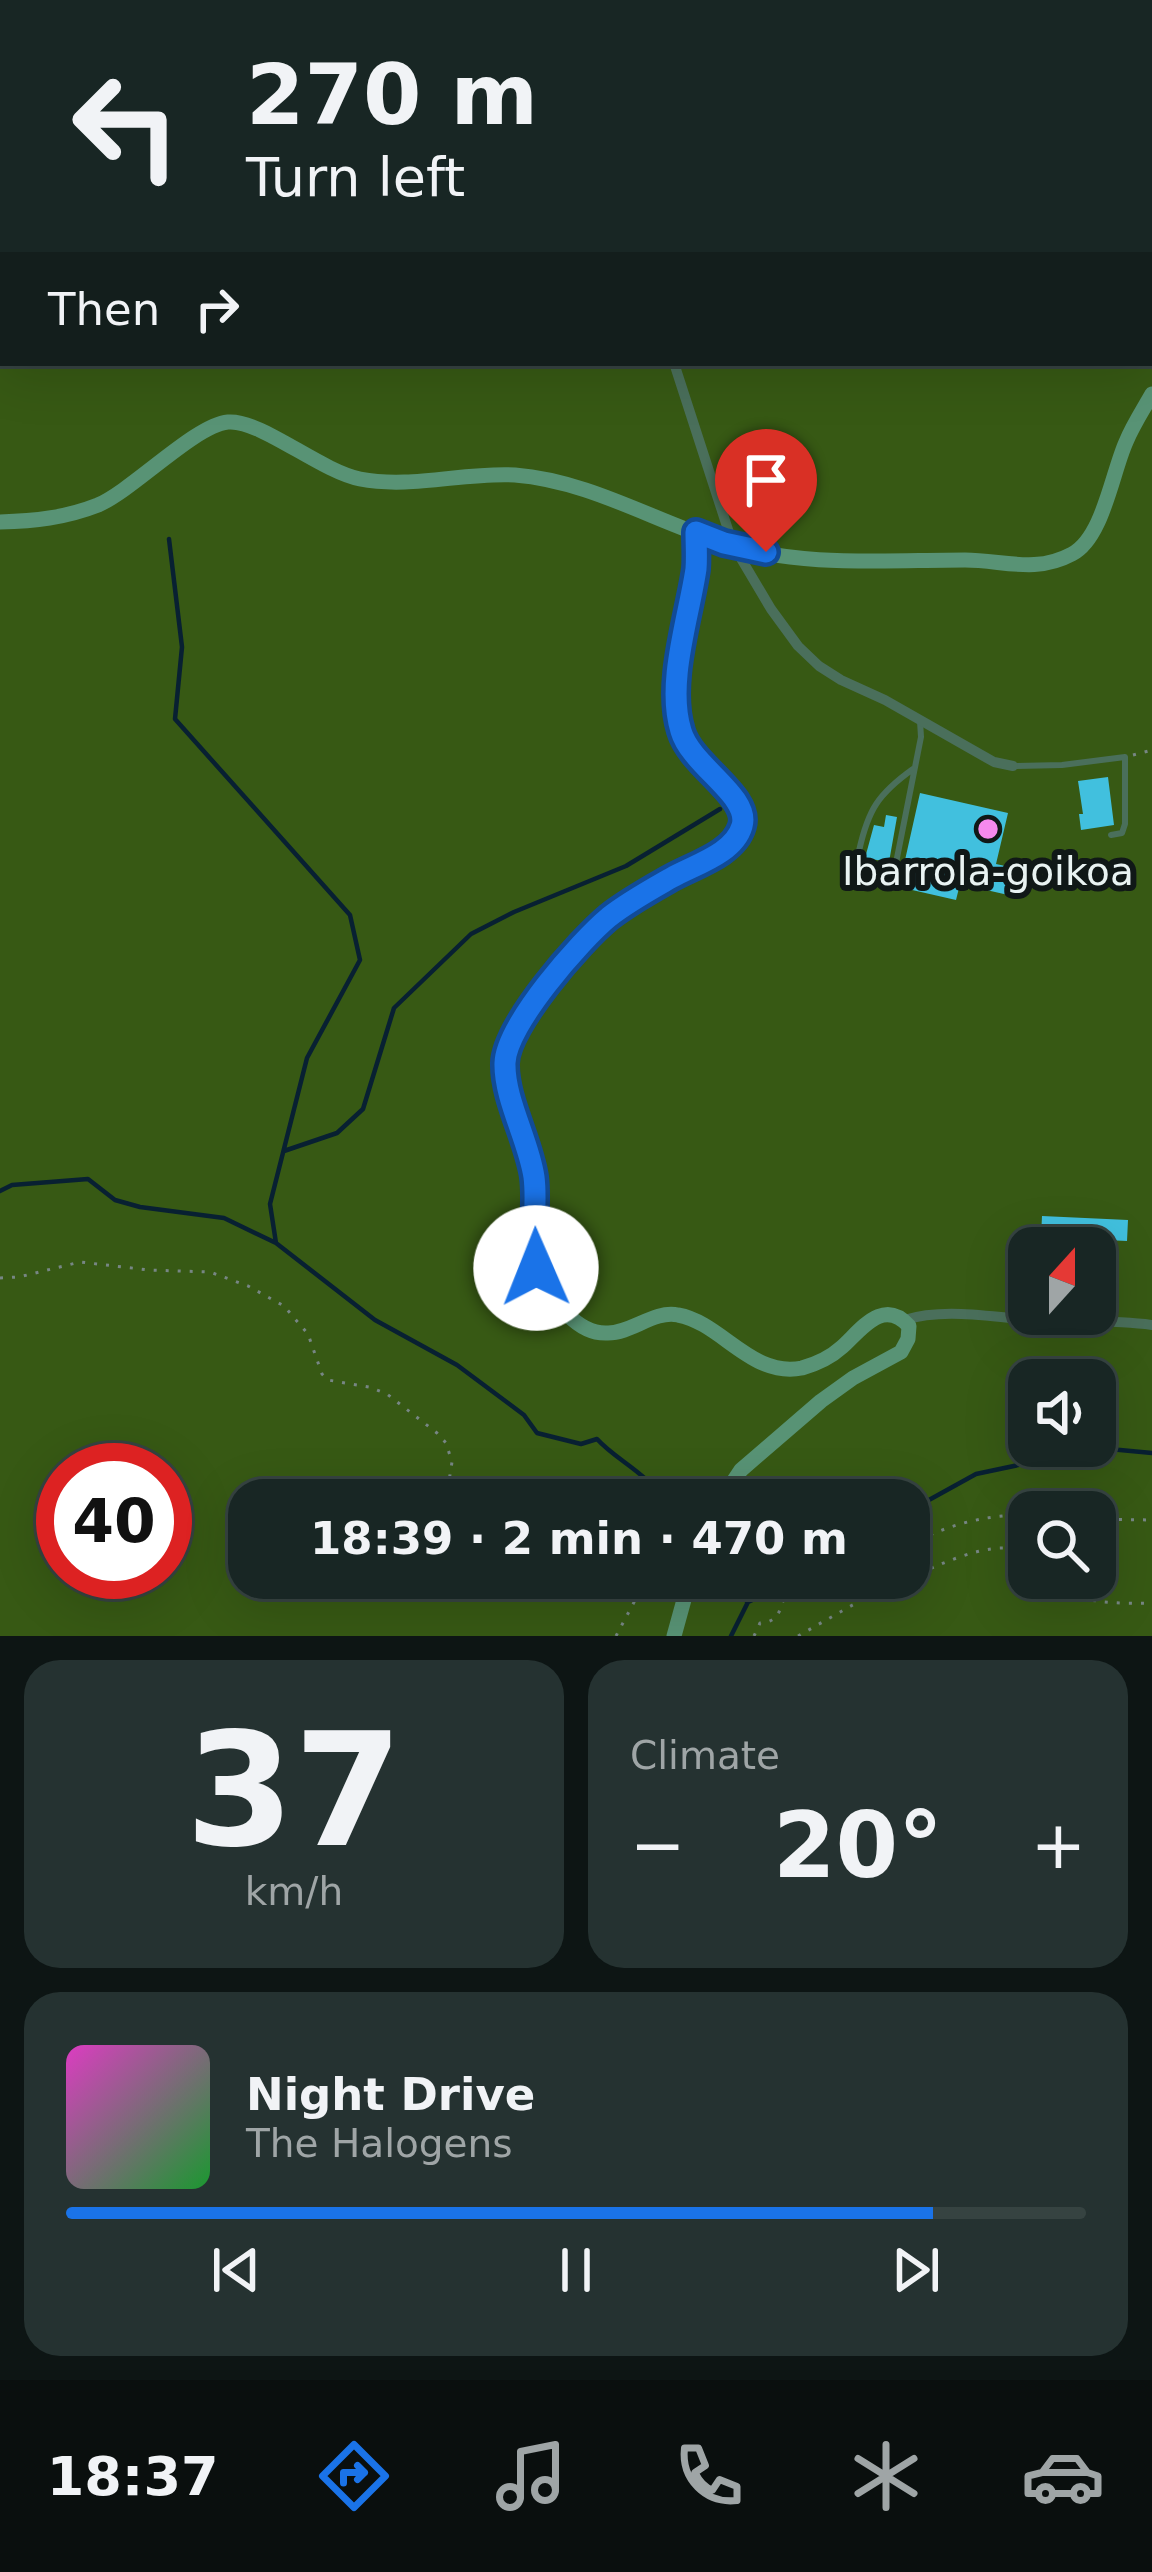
<!DOCTYPE html>
<html lang="en">
<head>
<meta charset="utf-8">
<style>
  body { margin:0; font-family:"DejaVu Sans",sans-serif; background:#253231; color:#f1f3f6; height:100vh; display:flex; flex-direction:column; font-size:45px; white-space:nowrap }
  * { box-sizing:border-box; margin:0 }
  p { font-size:39px; color:#9fa5a6 }
  .icon { flex:none; width:66px; height:66px; fill:none; stroke:currentColor; stroke-width:2; stroke-linecap:round; stroke-linejoin:round }
  .map { position:relative; height:1636px; overflow:hidden }
  .panel { display:flex; flex-direction:column; gap:24px; padding:24px; background:#0d1514; flex:1 }
  .panel>* { flex:none }
  .guide { position:absolute; left:0px; top:0px; width:1152px; height:366px; box-shadow:0 12px 48px #0002,0 0 0 3px #364341; background:#182624; color:#f1f3f6; overflow:hidden }
  .needle { width:78px; rotate:21deg }
  .fabs { position:absolute; left:1008px; top:1227px; display:grid; gap:24px }
  .fabs a { display:grid; place-items:center; width:108px; height:108px; border-radius:24px; background:#182624; box-shadow:0 12px 48px #0002,0 0 0 3px #364341; font-size:60px }
  .speed { position:absolute; left:36px; top:1443px; display:flex; gap:24px; font-size:60px; font-weight:700; text-align:center }
  .speed>* { display:grid; place-content:center; width:156px; height:156px; border-radius:50%; background:#182624; box-shadow:0 12px 48px #0002,0 0 0 3px #364341; line-height:1 }
  .speed .limit { border:18px solid #d22; background:#fff; color:#111 }
  .pin { position:absolute; display:grid; place-items:center; width:102px; height:102px; color:#fff; margin:-123px -51px; border-radius:50% 50% 50% 0; rotate:-45deg; box-shadow:0 0 12px #0007 }
  .pin .icon { rotate:45deg }
  .me { position:absolute; width:132px; margin:-66px; rotate:359deg; stroke-linejoin:round; filter:drop-shadow(0 0 9px #0008) }
  .turn { display:flex; align-items:center; gap:42px; height:252px; padding:0 48px; font-size:54px }
  .turn .icon { width:156px; height:156px; stroke-width:2.5 }
  .turn b { display:block; font-size:84px; line-height:102px }
  .then { display:flex; align-items:center; height:114px; padding:0 48px; background:#0003; gap:24px; font-size:45px }
  .big { font-size:90px; font-weight:700; line-height:1.1 }
  .panel .tile { flex:1; display:flex; flex-direction:column; justify-content:center; gap:18px; min-width:0; padding:0 42px; border-radius:36px; background:#253231 }
  .panel .dial { align-items:center; gap:0 }
  .dial b { font-size:156px; line-height:1 }
  .song { display:flex; align-items:center; gap:36px }
  .cover { width:144px; height:144px; border-radius:18px; background:linear-gradient(135deg,hsl(310 70% 55%),hsl(130 70% 35%)) }
  .played { height:12px; border-radius:6px; background:linear-gradient(90deg,#1a73e8 85%,#364341 85%) }
  .keys { display:flex; justify-content:space-around; direction:ltr }
  .heat { display:flex; justify-content:space-between; align-items:center; font-size:66px; direction:ltr }
  .panel .tiles { flex:1; display:grid; gap:24px; grid-template-columns:1fr 1fr }
  .tile:last-child { grid-column:span 2 }
  .trip { position:absolute; left:228px; top:1479px; width:702px; height:120px; border-radius:36px; background:#182624; box-shadow:0 12px 48px #0002,0 0 0 3px #364341; font-weight:700; line-height:120px; text-align:center }
  .menu { display:flex; height:192px; justify-content:space-around; align-items:center; background:#0a0f0e; color:#9fa5a6 }
  .menu .icon { width:84px; height:84px }
  .menu .on { color:#1a73e8 }
  .menu b { font-size:54px; color:#f1f3f6 }
  .map>svg:first-child { display:block }
</style>
</head>
<body>
<div class="map">
<svg width="1152" height="1636" viewBox="0 0 1152 1636">
  <rect width="100%" height="100%" fill="#203230"/>
  <path fill="#375914" fill-rule="evenodd" d="M0,0H1152V1636H0ZM3,3H1149V363H3ZM1029,1248H1095V1314H1029ZM1029,1380H1095V1446H1029ZM63,1470H165V1572H63ZM249,1500H909V1578H249ZM1029,1512H1095V1578H1029Z"/>
  <g fill="none" stroke-linecap="round" stroke-linejoin="round">
    <path stroke="#082032" stroke-width="4.5" d="M169,539L182,647L175,719L350,915L360,960L307,1058L270,1204L276,1243
      M284,1151L337,1133L363,1109L394,1008L471,934L514,912L626,866L720,809
      M0,1191L12,1185L88,1179L115,1200L140,1207L224,1218L276,1243L375,1320L457,1365L524,1415L537,1433L581,1444L597,1439C617,1461 648,1473 662,1500
      M909,1511L976,1474L1099,1448L1152,1453
      M716,1578L748,1602
      M748,1602L768,1593L776,1578
      M731,1636L748,1602"/>
  </g>
  <path fill="#41c0de" d="M1108,777L1114,825L1081,830L1079,814H1083L1078,781Z
    M920,793L1008,813L996,864L1024,870L1017,897L960,884L956,900L899,887Z
    M886,815L897,817L889,862L865,858L874,825L884,827Z
    M1042,1216L1128,1220L1127,1241L1041,1237Z"/>
  <g fill="none" stroke-linecap="round" stroke-linejoin="round">
    <path stroke="#778684" stroke-width="3" stroke-dasharray="3 9" stroke-linecap="butt" d="M81,3L83,0
      M0,91L3,86
      M1133,755L1152,750
      M0,1278L19,1277L80,1262L149,1270L210,1272L248,1286L284,1306L308,1334L322,1374L328,1380L369,1387L387,1394L437,1433L446,1443L452,1462L446,1500
      M1095,1519L1152,1520
      M909,1546C944,1525 988,1514 1029,1515
      M606,1578L631,1589L673,1584
      M909,1578C939,1565 987,1541 1019,1550L1029,1568
      M1038,1578C1067,1603 1114,1604 1152,1603
      M616,1636L640,1591
      M754,1636L760,1623C785,1622 780,1599 790,1581L800,1578
      M798,1636L879,1590L907,1578"/>
    <path stroke="#4a6f5b" stroke-width="6" d="M1013,766L1062,765L1125,757V824L1122,833L1111,835
      M859,851C868,810 878,794 913,769
      M894,873L921,737L920,721"/>
    <path stroke="#4a6f5b" stroke-width="10" d="M674,363L733,545L771,609L798,646L819,666L841,680L885,700L994,762L1013,766
      M904,1320C947,1307 993,1318 1037,1320C1076,1322 1114,1320 1152,1325"/>
    <path stroke="#589375" stroke-width="15" d="M0,522C34,521 65,518 98,505C133,490 195,425 228,422C260,419 320,471 360,479C411,489 464,472 515,475C589,481 652,520 721,542C800,568 884,560 965,560C1003,560 1035,574 1072,554C1103,538 1112,473 1126,442C1133,425 1143,410 1152,394
      M696,532C696,541 697,551 697,560C694,614 663,683 682,735C697,775 775,805 727,847C691,870 652,887 617,911C582,936 543,985 521,1022C515,1033 508,1043 506,1055C501,1079 526,1143 532,1170C547,1231 512,1261 568,1315C579,1326 592,1334 608,1333C632,1333 654,1310 678,1315C722,1323 751,1378 802,1368C816,1364 831,1357 842,1347C861,1330 883,1297 909,1326L908,1339L901,1352L853,1378L821,1401L741,1470L721,1500
      M674,1636L690,1578"/>
  </g>
  <g fill="none" stroke-linecap="round" stroke-linejoin="round">
    <g stroke="#114b97" stroke-width="30">
      <path id="route" d="M536,1268C530,1238 538,1208 534,1177C529,1141 504,1099 505,1063C506,1025 580,941 609,917C628,902 650,890 671,878C694,865 734,854 742,826C751,796 691,766 681,731C666,683 689,617 696,569C697,557 696,544 696,532L724,543L766,552"/>
    </g>
    <use href="#route" stroke="#1a73e8" stroke-width="21"/>
  </g>
  <circle fill="#f689ed" stroke="#101817" stroke-width="4.5" cx="988" cy="829" r="12"/>
  <g text-anchor="middle" dominant-baseline="central" stroke-width="12" stroke-linejoin="round" paint-order="stroke">
    <g font-size="39" fill="#e9f3f2" stroke="#101817">
      <text x="988" y="871">Ibarrola-goikoa</text>
    </g>
  </g>
</svg>
<div class="fabs">
<a><svg class="needle" viewBox="-14 -14 28 28"><path d="M0-13l5 13h-10z" fill="#e53935"/><path d="M0 13l5-13h-10z" fill="#9fa5a6"/></svg></a>
<a><svg class="icon" aria-label="sound" viewBox="0 0 24 24"><path d="M4 9h4l5-4v14l-5-4H4zM17 9q2 3 0 6"/></svg></a>
<a><svg class="icon" aria-label="search" viewBox="0 0 24 24"><circle cx="10" cy="10" r="6"/><path d="M15 15l6 6"/></svg></a>
</div>
<div class="speed"><div class="limit">40</div></div>
<div class="pin" style="left:766px;top:552px;background:#d93025"><svg class="icon" aria-label="arrive" viewBox="0 0 24 24"><path d="M6 21V4h12l-3 4 3 4H6"/></svg></div>
<svg class="me" style="left:536px;top:1268px" viewBox="-20 -20 40 40"><circle r="19" fill="#fff"/><path d="M0-13L10 11 0 6-10 11z" fill="#1a73e8"/></svg>
<div class="trip">18:39 · 2 min · 470 m</div>
<div class="guide">
<div class="turn"><svg class="icon" aria-label="left" viewBox="0 0 24 24"><path d="M17 20v-9H6M10 6l-5 5 5 5"/></svg><div><b>270 m</b>Turn left</div></div>
<div class="then">Then<svg class="icon" aria-label="right" viewBox="0 0 24 24"><path d="M7 20v-9h11M14 6l5 5-5 5"/></svg></div>
</div>
</div>
<section class="panel">
<div class="tiles">
<div class="tile dial"><b>37</b><p>km/h</p></div>
<div class="tile"><p>Climate</p>
<div class="heat"><a>−</a><b class="big">20°</b><a>+</a></div>
</div>
<div class="tile">
<div class="song"><i class="cover"></i><div><b>Night Drive</b><p>The Halogens</p></div></div>
<div class="played"></div>
<div class="keys"><svg class="icon" aria-label="previous" viewBox="0 0 24 24"><path d="M18 5L8 12l10 7zM5 5v14"/></svg><svg class="icon" aria-label="pause" viewBox="0 0 24 24"><path d="M8 5v14M16 5v14"/></svg><svg class="icon" aria-label="next" viewBox="0 0 24 24"><path d="M6 5l10 7-10 7zM19 5v14"/></svg></div>
</div>
</div>
</section>
<nav class="menu">
<b>18:37</b>
<svg class="icon on" aria-label="directions" viewBox="0 0 24 24"><path d="M12 3l9 9-9 9-9-9zM9 14v-3h6M13 9l2 2-2 2"/></svg>
<svg class="icon" aria-label="music" viewBox="0 0 24 24"><path d="M9 18V5l10-2v13"/><circle cx="6" cy="18" r="3"/><circle cx="16" cy="16" r="3"/></svg>
<svg class="icon" aria-label="phone" viewBox="0 0 24 24"><path d="M5 4h4l2 5-3 2q2 4 5 5l2-3 5 2v4C11 20 4 13 5 4z"/></svg>
<svg class="icon" aria-label="climate" viewBox="0 0 24 24"><path d="M12 3v18M4 7l16 10M4 17L20 7"/></svg>
<svg class="icon" aria-label="car" viewBox="0 0 24 24"><path d="M5 17H2v-5l4-1 3-4h7l3 4 3 1v5h-3M9 17h6M6 11h13"/><circle cx="7" cy="17" r="2"/><circle cx="17" cy="17" r="2"/></svg>
</nav>
</body>
</html>
